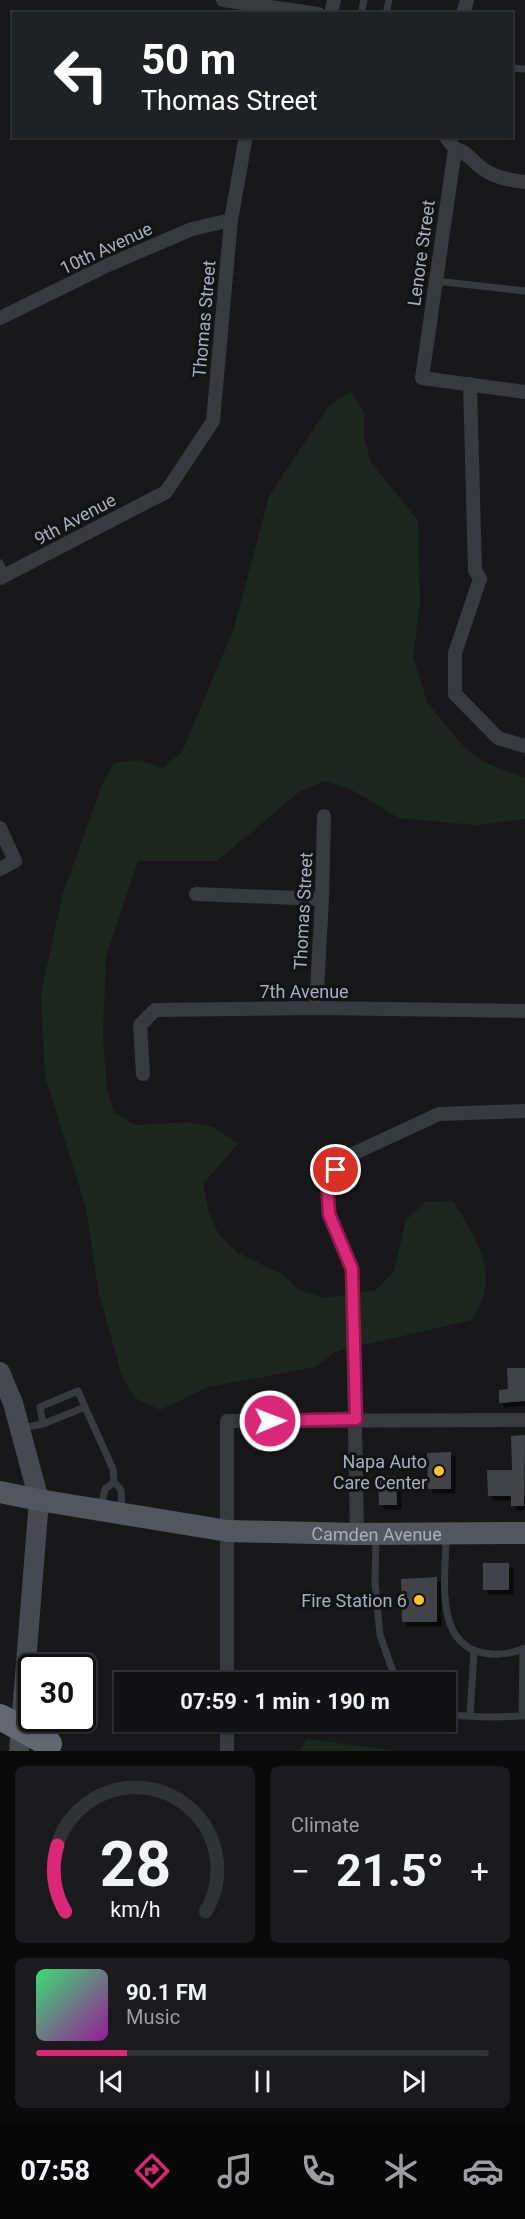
<!DOCTYPE html>
<html lang="en">
<head>
<meta charset="utf-8">
<style>
  body { margin:0; font-family:Roboto,sans-serif; background:#1b1b1d; color:#f1f3f6; height:100vh; display:flex; flex-direction:column; font-size:22px; white-space:nowrap }
  * { box-sizing:border-box; margin:0 }
  p { font-size:20px; color:#9c9ea0 }
  .icon { flex:none; width:33px; height:33px; fill:none; stroke:currentColor; stroke-width:2; stroke-linecap:round; stroke-linejoin:round }
  .map { position:relative; height:1751px; overflow:hidden }
  .details { display:flex; flex-direction:column; gap:15px; padding:15px; background:#0a0a0b; flex:1 }
  .details>* { flex:none }
  .top-card { position:absolute; left:12px; top:12px; width:501px; height:126px; border-radius:0px; box-shadow:0 2px 4px #0004,0 0 0 2px #313234; background:#202124; color:#fff; overflow:hidden }
  .speed { position:absolute; left:18px; top:1654px; display:flex; gap:12px; font-size:30px; font-weight:700; text-align:center }
  .speed>* { display:grid; place-content:center; width:78px; height:78px; border-radius:50%; background:#121214; box-shadow:0 2px 4px #0004,0 0 0 2px #313234; line-height:1 }
  .speed .limit { border:3px solid #111; border-radius:9px; background:#fff; color:#111 }
  .pin { position:absolute; display:grid; place-items:center; width:51px; height:51px; color:#fff; margin:-26px; border:3px solid #fff; border-radius:50%; box-shadow:0 2px 6px #0007 }
  .me { position:absolute; width:66px; margin:-33px; rotate:89deg; stroke-linejoin:round; filter:drop-shadow(0 0 4px #0008) }
  .turn { display:flex; align-items:center; gap:21px; height:126px; padding:0 30px; font-size:27px }
  .turn .icon { width:78px; height:78px; stroke-width:2.5 }
  .turn b { display:block; font-size:42px; line-height:51px }
  .big { font-size:45px; font-weight:700; line-height:1.1 }
  .details .tile { flex:1; display:flex; flex-direction:column; justify-content:center; gap:9px; min-width:0; padding:0 21px; border-radius:9px; background:#1b1b1d }
  .details .dial { align-items:center; gap:0 }
  .dial svg { height:156px; overflow:visible; fill:none; stroke:#313234; stroke-width:7; stroke-linecap:round; text-anchor:middle }
  .dial text { fill:#f1f3f6; stroke:none }
  .song { display:flex; align-items:center; gap:18px }
  .cover { width:72px; height:72px; border-radius:9px; background:linear-gradient(135deg,hsl(140 70% 55%),hsl(300 70% 35%)) }
  .played { height:6px; border-radius:3px; background:linear-gradient(90deg,#db2777 20%,#313234 20%) }
  .keys { display:flex; justify-content:space-around; direction:ltr }
  .heat { display:flex; justify-content:space-between; align-items:center; font-size:33px; direction:ltr }
  .details .tiles { flex:1; display:grid; gap:15px; grid-template-columns:1fr 1fr }
  .tile:last-child { grid-column:span 2 }
  .trip { position:absolute; left:114px; top:1672px; width:342px; height:60px; border-radius:0px; background:#121214; box-shadow:0 2px 4px #0004,0 0 0 2px #313234; font-weight:700; line-height:60px; text-align:center }
  .tab-bar { display:flex; height:96px; justify-content:space-around; align-items:center; background:#070708; color:#9c9ea0 }
  .tab-bar .icon { width:42px; height:42px }
  .tab-bar .current { color:#db2777 }
  .tab-bar b { font-size:27px; color:#f1f3f6 }
  .map>svg:first-child { display:block }
</style>
</head>
<body>
<div class="map">
<svg width="525" height="1751" viewBox="0 0 525 1751">
  <defs>
    <filter id="shadow"><feDropShadow dx="4.5" dy="4.5" stdDeviation="0" flood-color="#0009"/></filter>
  </defs>
  <rect width="100%" height="100%" fill="#18181b"/>
  <path fill="#1d261f" d="M351,391L364,412V438L371,462L418,521L420,603L413,657L428,704L464,747L484,762L525,778V819L475,825L399,818L350,789L324,781L299,792L217,861H138L106,957L103,1037L107,1090L114,1112L136,1125L189,1122L214,1127L238,1144L203,1184L208,1209L218,1233L236,1252L281,1274L302,1291L325,1298L376,1290L394,1271L406,1220L425,1202L453,1201C470,1229 494,1262 483,1298C480,1305 476,1312 472,1320L337,1351L315,1367L208,1387L160,1410L135,1398L122,1376L99,1294L86,1208L45,1076L41,993L63,893L102,785L114,763L140,760L163,768L182,752L234,628L269,496L329,406Z
    M307,1739L396,1751H299Z"/>
  <path fill="#424348" filter="url(#shadow)" d="M507,1368H525V1401L499,1403V1390L508,1389Z
    M525,1435L524,1506H511V1496H488L487,1470H512L511,1436Z
    M451,1452V1489H428L427,1453Z
    M378,1476H396L397,1505H379Z
    M483,1563H509V1590H483Z
    M437,1577V1622H402L401,1579Z"/>
  <g fill="none" stroke-linecap="round" stroke-linejoin="round">
    <path stroke="#393a40" stroke-width="7" d="M361,14L364,0
      M386,14L389,0
      M512,68L525,69
      M435,281L525,291
      M0,563L6,575
      M85,1407L113,1469L114,1482L121,1490L122,1510
      M21,1428L43,1424L85,1407L78,1391L40,1407L43,1424
      M101,1507L105,1489L114,1482
      M376,1536L375,1582L380,1635L397,1683
      M446,1537C446,1575 433,1644 484,1653C499,1656 511,1654 525,1648
      M446,1715L488,1717L525,1716
      M470,1716L474,1651
      M522,1716L523,1649"/>
    <path stroke="#393a40" stroke-width="14" d="M223,0L318,14
      M331,14L334,0
      M463,14L467,0
      M445,136L455,149L422,378L525,392
      M455,149C468,151 473,163 483,169C496,178 510,180 525,182
      M0,318L108,265L192,229L231,220
      M470,384L475,570L480,579L455,653V694L498,738L525,746
      M0,578L166,492L213,421L231,220L246,136
      M0,828L15,861L0,869
      M196,894L322,899
      M316,1008L322,899L324,816
      M143,1074L140,1025L155,1010L316,1008L525,1011
      M357,1534L352,1269L329,1214L327,1182L344,1158L439,1114L525,1111
      M227,1683V1421L525,1420
      M227,1751V1722"/>
    <path stroke="#474850" stroke-width="20" d="M0,1372L13,1403L39,1500L19,1751"/>
    <path stroke="#54565f" stroke-width="22" id="s1" d="M0,1492L39,1500L228,1531L357,1534L525,1533"/>
    <path stroke="#646772" stroke-width="26" d="M0,1717L49,1744"/>
  </g>
  <g fill="none" stroke-linecap="round" stroke-linejoin="round">
    <g stroke="#8e194d" stroke-width="15">
      <path id="route" d="M270,1421L356,1419L352,1269L329,1214L327,1182L336,1170"/>
    </g>
    <use href="#route" stroke="#db2777" stroke-width="10"/>
  </g>
  <g fill="#ffc32c" stroke="#131316" stroke-width="2">
    <circle cx="439" cy="1471" r="6"/>
    <circle cx="419" cy="1600" r="6"/>
  </g>
  <g text-anchor="middle" dominant-baseline="central" stroke-width="6" stroke-linejoin="round" paint-order="stroke">
    <g font-size="18" fill="#a9aebc" stroke="#131316">
      <text transform="translate(106 248) rotate(-25)">10th Avenue</text>
      <text transform="translate(421 253) rotate(-82)">Lenore Street</text>
      <text transform="translate(204 319) rotate(-85)">Thomas Street</text>
      <text transform="translate(75 519) rotate(-28)">9th Avenue</text>
      <text transform="translate(303 911) rotate(-87)">Thomas Street</text>
      <text x="304" y="991">7th Avenue</text>
      <text stroke="none"><textPath href="#s1" startOffset="380">Camden Avenue</textPath></text>
    </g>
    <g font-size="18" fill="#a9aebc" stroke="#131316" text-anchor="end">
      <text x="427" y="1461">Napa Auto<tspan x="427" dy="21">Care Center</tspan></text>
      <text x="407" y="1600">Fire Station 6</text>
    </g>
  </g>
</svg>
<div class="speed"><div class="limit">30</div></div>
<div class="pin" style="left:336px;top:1170px;background:#d93025"><svg class="icon" aria-label="arrive" viewBox="0 0 24 24"><path d="M6 21V4h12l-3 4 3 4H6"/></svg></div>
<svg class="me" style="left:270px;top:1421px" viewBox="-20 -20 40 40"><circle r="17" fill="#db2777" stroke="#fff" stroke-width="3"/><path d="M0-11L8 9 0 5-8 9z" fill="#fff"/></svg>
<div class="trip">07:59 · 1 min · 190 m</div>
<div class="top-card">
<div class="turn"><svg class="icon" aria-label="left" viewBox="0 0 24 24"><path d="M17 20v-9H6M10 6l-5 5 5 5"/></svg><div><b>50 m</b>Thomas Street</div></div>
</div>
</div>
<section class="details">
<div class="tiles">
<div class="tile dial"><svg viewBox="0 0 100 80">
<path d="M14 69A42 42 0 1 1 86 69"/>
<path d="M14 69A42 42 0 0 1 10 35" stroke="#db2777"/>
<text x="50" y="56" font-size="32" font-weight="700">28</text>
<text x="50" y="72" font-size="11">km/h</text>
</svg></div>
<div class="tile"><p>Climate</p>
<div class="heat"><a>−</a><b class="big">21.5°</b><a>+</a></div>
</div>
<div class="tile">
<div class="song"><i class="cover"></i><div><b>90.1 FM</b><p>Music</p></div></div>
<div class="played"></div>
<div class="keys"><svg class="icon" aria-label="previous" viewBox="0 0 24 24"><path d="M18 5L8 12l10 7zM5 5v14"/></svg><svg class="icon" aria-label="pause" viewBox="0 0 24 24"><path d="M8 5v14M16 5v14"/></svg><svg class="icon" aria-label="next" viewBox="0 0 24 24"><path d="M6 5l10 7-10 7zM19 5v14"/></svg></div>
</div>
</div>
</section>
<nav class="tab-bar">
<b>07:58</b>
<svg class="icon current" aria-label="directions" viewBox="0 0 24 24"><path d="M12 3l9 9-9 9-9-9zM9 14v-3h6M13 9l2 2-2 2"/></svg>
<svg class="icon" aria-label="music" viewBox="0 0 24 24"><path d="M9 18V5l10-2v13"/><circle cx="6" cy="18" r="3"/><circle cx="16" cy="16" r="3"/></svg>
<svg class="icon" aria-label="phone" viewBox="0 0 24 24"><path d="M5 4h4l2 5-3 2q2 4 5 5l2-3 5 2v4C11 20 4 13 5 4z"/></svg>
<svg class="icon" aria-label="climate" viewBox="0 0 24 24"><path d="M12 3v18M4 7l16 10M4 17L20 7"/></svg>
<svg class="icon" aria-label="car" viewBox="0 0 24 24"><path d="M5 17H2v-5l4-1 3-4h7l3 4 3 1v5h-3M9 17h6M6 11h13"/><circle cx="7" cy="17" r="2"/><circle cx="17" cy="17" r="2"/></svg>
</nav>
</body>
</html>
